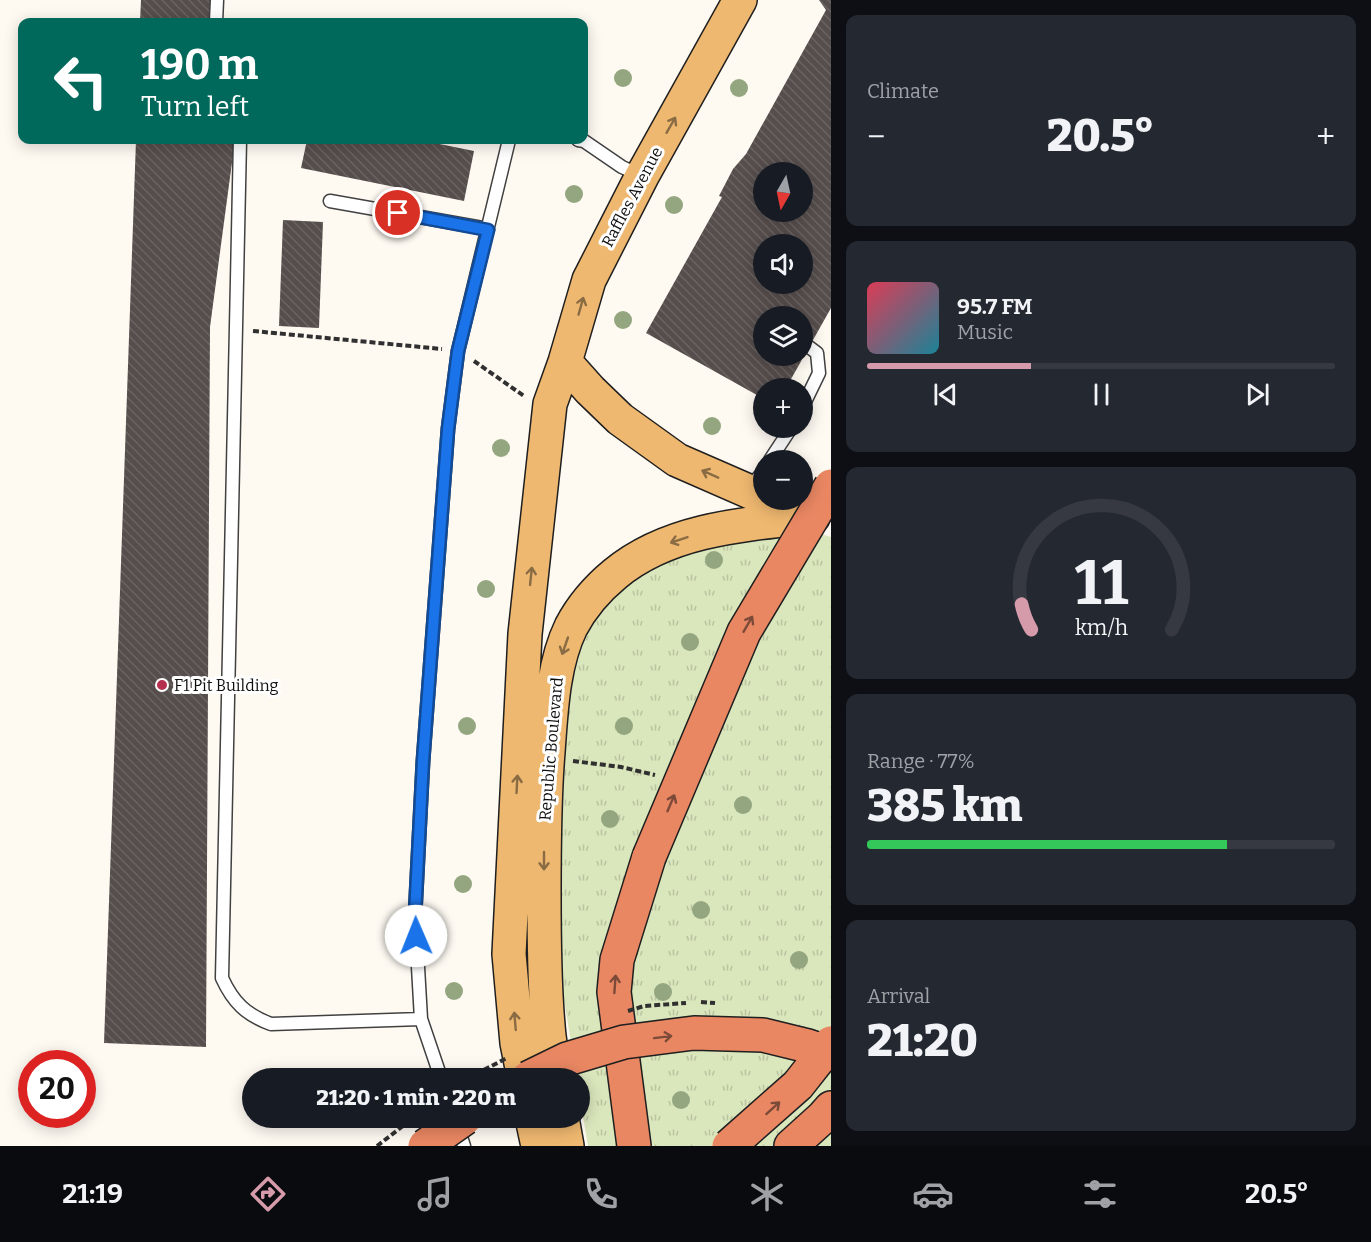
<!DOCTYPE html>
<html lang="en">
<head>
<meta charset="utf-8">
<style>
  body { margin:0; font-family:Bitter,serif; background:#242831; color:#f1f3f6; height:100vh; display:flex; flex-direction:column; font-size:22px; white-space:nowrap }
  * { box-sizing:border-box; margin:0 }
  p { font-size:20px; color:#9ea1a6 }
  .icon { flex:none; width:33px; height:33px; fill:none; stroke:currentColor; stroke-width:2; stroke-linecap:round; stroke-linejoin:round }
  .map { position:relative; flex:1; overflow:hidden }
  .side { display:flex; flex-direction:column; gap:15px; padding:15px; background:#0d0f14; width:540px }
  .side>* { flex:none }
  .guide { position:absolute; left:18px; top:18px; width:570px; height:126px; border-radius:12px; box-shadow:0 3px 15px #0003; background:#00695c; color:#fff; overflow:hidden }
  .needle { width:39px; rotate:189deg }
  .fabs { position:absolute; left:753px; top:162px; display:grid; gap:12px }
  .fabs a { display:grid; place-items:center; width:60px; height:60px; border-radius:50%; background:#171b24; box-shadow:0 3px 15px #0003; font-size:30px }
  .speed { position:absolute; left:18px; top:1050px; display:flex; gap:12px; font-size:30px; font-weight:700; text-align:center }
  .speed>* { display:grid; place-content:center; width:78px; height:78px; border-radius:50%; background:#171b24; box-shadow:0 3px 15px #0003; line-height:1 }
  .speed .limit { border:9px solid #d22; background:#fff; color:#111 }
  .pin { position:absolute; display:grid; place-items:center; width:51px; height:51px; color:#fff; margin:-26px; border:3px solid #fff; border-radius:50%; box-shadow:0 2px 6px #0007 }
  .me { position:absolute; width:66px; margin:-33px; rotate:359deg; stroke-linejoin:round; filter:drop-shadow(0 0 4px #0008) }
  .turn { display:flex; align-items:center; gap:21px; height:126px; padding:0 24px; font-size:27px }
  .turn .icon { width:78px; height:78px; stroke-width:2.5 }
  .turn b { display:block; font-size:42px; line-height:51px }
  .big { font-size:45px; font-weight:800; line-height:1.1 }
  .side .widget { flex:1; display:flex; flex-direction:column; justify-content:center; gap:9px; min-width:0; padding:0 21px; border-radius:12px; background:#242831 }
  .side .dial { align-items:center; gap:0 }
  .dial svg { height:156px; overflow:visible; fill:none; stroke:#363941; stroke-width:7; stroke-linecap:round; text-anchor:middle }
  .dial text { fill:#f1f3f6; stroke:none }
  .song { display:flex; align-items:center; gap:18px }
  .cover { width:72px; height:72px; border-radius:9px; background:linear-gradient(135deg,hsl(350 70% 55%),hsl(190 70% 35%)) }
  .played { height:6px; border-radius:3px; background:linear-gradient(90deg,#d69bab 35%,#363941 35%) }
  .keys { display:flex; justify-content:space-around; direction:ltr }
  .heat { display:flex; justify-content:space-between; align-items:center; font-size:33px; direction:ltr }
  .charge { height:9px; border-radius:4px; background:linear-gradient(90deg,#34c759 77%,#363941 0) }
  .trip { position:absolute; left:242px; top:1068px; width:348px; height:60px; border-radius:30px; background:#171b24; box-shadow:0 3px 15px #0003; font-weight:800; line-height:60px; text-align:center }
  .menu { display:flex; height:96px; justify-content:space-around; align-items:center; background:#090b0e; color:#9ea1a6 }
  .menu .icon { width:42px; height:42px }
  .menu .on { color:#d69bab }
  .menu b { font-size:27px; color:#f1f3f6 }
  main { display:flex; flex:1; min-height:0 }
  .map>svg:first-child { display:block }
</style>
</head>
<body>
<main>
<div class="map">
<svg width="831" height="1146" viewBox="0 0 831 1146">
  <defs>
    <pattern id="grass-tufts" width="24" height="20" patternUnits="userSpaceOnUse" patternTransform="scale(1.5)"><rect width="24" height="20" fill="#dae6bc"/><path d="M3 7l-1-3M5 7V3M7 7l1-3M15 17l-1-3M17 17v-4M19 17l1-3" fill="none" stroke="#bac4a0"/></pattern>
    <pattern id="building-back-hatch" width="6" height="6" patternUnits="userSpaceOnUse" patternTransform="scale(1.5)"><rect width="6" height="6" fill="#564e4c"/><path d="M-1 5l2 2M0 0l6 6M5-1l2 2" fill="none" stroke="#696361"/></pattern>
  </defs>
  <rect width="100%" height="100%" fill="#fef9f1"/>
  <path fill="url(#grass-tufts)" d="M782,523L831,537V1146H588L579,1091V1078H577L561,982L557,755L563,666L593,614L639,560Z"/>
  <path fill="url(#building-back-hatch)" fill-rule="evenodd" d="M141,0H213L212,22H140Z
    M819,0H831V308L786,388H764V399L646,333L722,197L719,196L733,169L746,154L826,10ZM764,172H802V212H764ZM764,244H802V284H764ZM764,316H802V356H764Z
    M136,140H235L210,327L206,1047L104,1043Z
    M307,140H420L474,151L464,201L301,168Z
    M283,220L323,222L319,328L279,326Z"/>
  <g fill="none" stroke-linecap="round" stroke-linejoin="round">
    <g stroke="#414141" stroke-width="15">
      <path id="lane" d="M216,22L217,0
        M240,140L222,978C233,1002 246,1015 271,1024L421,1019
        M578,140L584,141L622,167L642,176
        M330,201L488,229
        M802,408L819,373L817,353L809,347
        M770,460L791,428
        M749,488L764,471
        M441,1078L421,1019L415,915L423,761L448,429L458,351L509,140
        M457,1124L464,1146"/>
    </g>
    <g stroke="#1f1f1f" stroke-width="36">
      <path id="primary" d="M565,362L590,390L620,419L677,460L764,498
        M524,1078L517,1043L509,954L525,634L550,404L565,362L589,280L642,176L740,0
        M556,1078C553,1061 549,1043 548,1025C544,981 544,937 544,893C544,845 544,799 548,752C551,711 553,664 571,627C581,608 598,588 615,574C669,529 745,524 813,517
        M532,1118L538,1146
        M562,1118L567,1146"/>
    </g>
    <g stroke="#1f1f1f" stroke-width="36">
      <path id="highway" d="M634,1146L614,992L617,960L649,857
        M791,1146L823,1117L831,1108"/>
    </g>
    <path stroke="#303030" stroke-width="4" stroke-dasharray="6 3" stroke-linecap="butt" d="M253,331L442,349
      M474,361L524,396
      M573,761L621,767L655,775
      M701,1002L715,1003
      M377,1146L403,1126"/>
    <use href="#lane" stroke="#fff" stroke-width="12"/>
    <use href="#primary" stroke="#efb870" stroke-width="33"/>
    <use href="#highway" stroke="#ea8763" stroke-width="33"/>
    <g stroke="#1f1f1f" stroke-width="36" stroke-linecap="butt">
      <path id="highway-bridge" d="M649,857L744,632L831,486
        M528,1078L567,1059L624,1042L694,1033L763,1035L808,1046L831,1054
        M425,1146L465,1118
        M729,1146L798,1085L831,1043"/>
    </g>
    <path stroke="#303030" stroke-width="4" stroke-dasharray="6 3" stroke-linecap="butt" d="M628,1011L644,1006L686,1003
      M468,1078L507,1058"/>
    <use href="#highway-bridge" stroke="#ea8763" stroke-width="33"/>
  </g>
  <g fill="#93a680">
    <circle cx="623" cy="78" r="9"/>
    <circle cx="739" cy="88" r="9"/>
    <circle cx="574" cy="194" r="9"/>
    <circle cx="674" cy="205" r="9"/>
    <circle cx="623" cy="320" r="9"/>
    <circle cx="712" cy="426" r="9"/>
    <circle cx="501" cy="448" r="9"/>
    <circle cx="714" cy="560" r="9"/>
    <circle cx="486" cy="589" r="9"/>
    <circle cx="690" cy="642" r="9"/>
    <circle cx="467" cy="726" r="9"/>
    <circle cx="624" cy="726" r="9"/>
    <circle cx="743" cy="805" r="9"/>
    <circle cx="610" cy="819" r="9"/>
    <circle cx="463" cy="884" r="9"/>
    <circle cx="701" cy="910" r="9"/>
    <circle cx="799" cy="960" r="9"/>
    <circle cx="454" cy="991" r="9"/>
    <circle cx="663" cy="992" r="9"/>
    <circle cx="681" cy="1100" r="9"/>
  </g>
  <defs><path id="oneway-shaft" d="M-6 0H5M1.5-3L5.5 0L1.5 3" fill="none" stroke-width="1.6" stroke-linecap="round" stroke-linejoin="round" transform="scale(1.5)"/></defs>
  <g stroke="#8a6c44">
    <use href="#oneway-shaft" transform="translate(671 125) rotate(-60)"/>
    <use href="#oneway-shaft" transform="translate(581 306) rotate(-74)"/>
    <use href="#oneway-shaft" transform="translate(710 474) rotate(-156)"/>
    <use href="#oneway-shaft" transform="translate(679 540) rotate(162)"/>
    <use href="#oneway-shaft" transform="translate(531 576) rotate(-84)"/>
    <use href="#oneway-shaft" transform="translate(565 646) rotate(109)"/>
    <use href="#oneway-shaft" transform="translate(517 784) rotate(-87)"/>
    <use href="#oneway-shaft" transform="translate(544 861) rotate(90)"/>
    <use href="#oneway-shaft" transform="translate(515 1021) rotate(-95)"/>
  </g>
  <g stroke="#7c4a38">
    <use href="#oneway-shaft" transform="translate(748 624) rotate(-60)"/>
    <use href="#oneway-shaft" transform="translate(671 803) rotate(-67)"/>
    <use href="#oneway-shaft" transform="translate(615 984) rotate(-86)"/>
    <use href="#oneway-shaft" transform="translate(663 1037) rotate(-7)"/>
    <use href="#oneway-shaft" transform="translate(773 1108) rotate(-42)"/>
  </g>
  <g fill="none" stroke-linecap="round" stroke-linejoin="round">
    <g stroke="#114b97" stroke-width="15">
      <path id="route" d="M398,213L488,230L458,351L448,429L423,761L415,915L416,936"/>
    </g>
    <use href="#route" stroke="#1a73e8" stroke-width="10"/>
  </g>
  <circle fill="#b5304f" stroke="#fff" stroke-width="2" cx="162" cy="685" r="6"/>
  <g text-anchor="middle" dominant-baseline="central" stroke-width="6" stroke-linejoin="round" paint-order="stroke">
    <g font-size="16" fill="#0e0e0e" stroke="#fff">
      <text transform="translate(632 197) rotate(-62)">Raffles Avenue</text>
      <text transform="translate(551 749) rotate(-85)">Republic Boulevard</text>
    </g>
    <g font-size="16" fill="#0e0e0e" stroke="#fff" text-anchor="start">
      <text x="174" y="685">F1 Pit Building</text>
    </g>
  </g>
</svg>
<div class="fabs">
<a><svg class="needle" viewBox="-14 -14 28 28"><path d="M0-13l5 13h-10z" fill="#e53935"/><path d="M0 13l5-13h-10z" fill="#9ea1a6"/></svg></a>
<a><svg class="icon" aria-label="sound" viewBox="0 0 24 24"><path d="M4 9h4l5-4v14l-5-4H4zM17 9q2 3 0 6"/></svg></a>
<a><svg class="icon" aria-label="layers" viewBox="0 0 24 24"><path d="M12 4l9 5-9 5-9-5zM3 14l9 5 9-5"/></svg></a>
<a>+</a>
<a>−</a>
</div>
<div class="speed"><div class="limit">20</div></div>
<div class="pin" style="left:398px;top:213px;background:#d93025"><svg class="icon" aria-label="arrive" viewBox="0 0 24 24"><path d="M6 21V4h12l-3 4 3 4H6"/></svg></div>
<svg class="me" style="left:416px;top:936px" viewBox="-20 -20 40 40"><circle r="19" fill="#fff"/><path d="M0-13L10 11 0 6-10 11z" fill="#1a73e8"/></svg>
<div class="trip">21:20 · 1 min · 220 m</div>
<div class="guide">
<div class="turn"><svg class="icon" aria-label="left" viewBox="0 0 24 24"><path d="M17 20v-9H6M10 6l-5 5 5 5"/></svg><div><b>190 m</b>Turn left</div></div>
</div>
</div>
<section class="side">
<div class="widget"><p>Climate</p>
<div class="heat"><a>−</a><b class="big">20.5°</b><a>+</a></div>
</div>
<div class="widget">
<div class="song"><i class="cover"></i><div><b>95.7 FM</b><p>Music</p></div></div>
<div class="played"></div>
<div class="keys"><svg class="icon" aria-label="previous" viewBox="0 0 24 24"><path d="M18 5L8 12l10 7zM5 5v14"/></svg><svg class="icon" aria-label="pause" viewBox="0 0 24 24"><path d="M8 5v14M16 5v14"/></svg><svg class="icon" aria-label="next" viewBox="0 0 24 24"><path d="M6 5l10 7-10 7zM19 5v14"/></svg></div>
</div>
<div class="widget dial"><svg viewBox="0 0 100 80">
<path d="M14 69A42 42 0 1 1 86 69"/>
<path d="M14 69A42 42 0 0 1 9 56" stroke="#d69bab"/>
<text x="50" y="56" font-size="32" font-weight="700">11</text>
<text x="50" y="72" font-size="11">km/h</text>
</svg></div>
<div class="widget"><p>Range · 77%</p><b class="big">385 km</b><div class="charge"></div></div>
<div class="widget"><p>Arrival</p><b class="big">21:20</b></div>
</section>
</main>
<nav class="menu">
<b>21:19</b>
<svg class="icon on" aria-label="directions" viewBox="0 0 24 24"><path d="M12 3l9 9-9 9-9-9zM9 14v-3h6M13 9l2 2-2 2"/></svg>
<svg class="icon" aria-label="music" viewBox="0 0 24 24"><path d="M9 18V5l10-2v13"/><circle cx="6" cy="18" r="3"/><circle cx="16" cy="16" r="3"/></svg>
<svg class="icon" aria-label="phone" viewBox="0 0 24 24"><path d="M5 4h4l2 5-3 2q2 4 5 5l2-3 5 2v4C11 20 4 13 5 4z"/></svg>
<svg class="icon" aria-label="climate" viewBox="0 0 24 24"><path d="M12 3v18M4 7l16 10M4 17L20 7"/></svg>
<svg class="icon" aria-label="car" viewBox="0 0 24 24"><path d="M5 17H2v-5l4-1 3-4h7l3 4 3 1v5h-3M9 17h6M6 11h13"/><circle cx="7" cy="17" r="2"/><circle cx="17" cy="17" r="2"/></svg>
<svg class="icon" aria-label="filters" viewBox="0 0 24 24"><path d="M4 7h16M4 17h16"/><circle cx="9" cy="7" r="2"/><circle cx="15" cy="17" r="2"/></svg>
<b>20.5°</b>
</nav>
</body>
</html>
